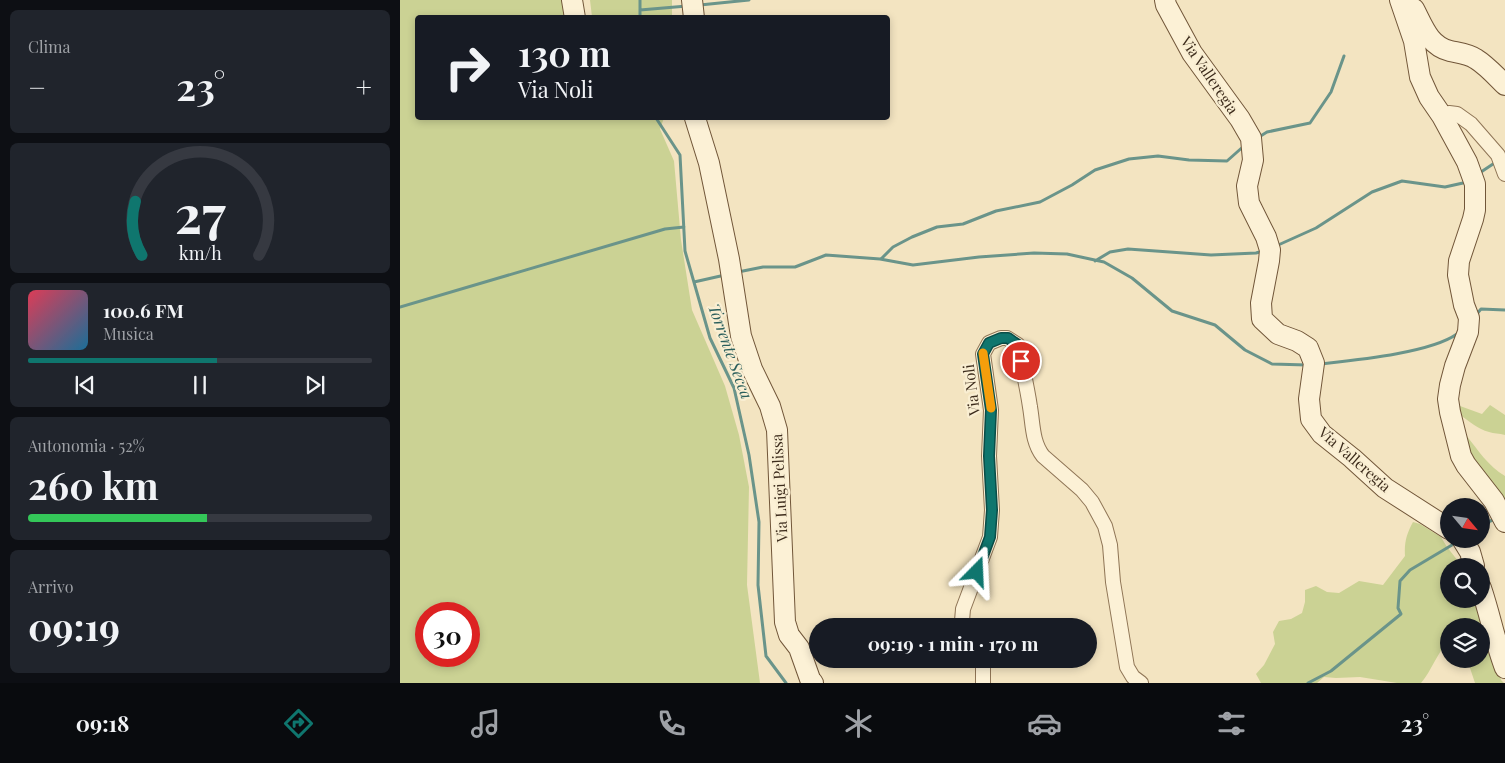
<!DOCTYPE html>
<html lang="it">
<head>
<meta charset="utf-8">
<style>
  body { margin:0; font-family:"Playfair Display",serif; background:#20242c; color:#f1f3f6; height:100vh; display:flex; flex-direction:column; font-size:19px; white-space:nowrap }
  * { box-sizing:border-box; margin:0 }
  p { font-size:16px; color:#9ea1a6 }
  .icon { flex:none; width:28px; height:28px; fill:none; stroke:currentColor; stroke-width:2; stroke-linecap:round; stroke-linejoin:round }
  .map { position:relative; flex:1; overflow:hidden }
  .details { display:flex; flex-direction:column; gap:10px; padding:10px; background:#0d0f14; width:400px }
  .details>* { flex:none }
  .banner { position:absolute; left:15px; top:15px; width:475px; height:105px; border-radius:5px; box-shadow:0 2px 8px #0003; background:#171b24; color:#f1f3f6; overflow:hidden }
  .needle { width:32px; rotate:119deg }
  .fabs { position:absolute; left:1040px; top:498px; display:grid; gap:10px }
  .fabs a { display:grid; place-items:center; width:50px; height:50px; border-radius:50%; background:#171b24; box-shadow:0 2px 8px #0003; font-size:25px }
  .speed { position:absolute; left:15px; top:602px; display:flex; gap:10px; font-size:25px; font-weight:700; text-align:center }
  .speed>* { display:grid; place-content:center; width:65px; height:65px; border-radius:50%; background:#171b24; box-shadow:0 2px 8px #0003; line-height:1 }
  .speed .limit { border:8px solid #d22; background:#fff; color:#111 }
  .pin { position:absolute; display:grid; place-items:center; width:42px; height:42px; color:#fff; margin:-21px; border:2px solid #fff; border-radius:50%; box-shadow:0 1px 5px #0007 }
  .me { position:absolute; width:55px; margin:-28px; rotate:21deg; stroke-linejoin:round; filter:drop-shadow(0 0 4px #0008) }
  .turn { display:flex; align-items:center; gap:18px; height:105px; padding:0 20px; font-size:22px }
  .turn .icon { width:65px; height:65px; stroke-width:2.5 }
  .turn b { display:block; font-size:35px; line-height:42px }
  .big { font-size:38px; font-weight:700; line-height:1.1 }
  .details .widget { flex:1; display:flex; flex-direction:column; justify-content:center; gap:8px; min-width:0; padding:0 18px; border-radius:8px; background:#20242c }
  .details .dial { align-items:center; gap:0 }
  .dial svg { height:130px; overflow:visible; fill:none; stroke:#363941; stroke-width:7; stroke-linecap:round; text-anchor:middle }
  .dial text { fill:#f1f3f6; stroke:none }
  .song { display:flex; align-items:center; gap:15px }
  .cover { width:60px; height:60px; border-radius:8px; background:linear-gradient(135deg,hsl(350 70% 55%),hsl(200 70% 35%)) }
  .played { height:5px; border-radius:2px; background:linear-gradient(90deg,#0f766e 55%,#363941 55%) }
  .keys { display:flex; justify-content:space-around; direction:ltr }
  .heat { display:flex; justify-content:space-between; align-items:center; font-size:28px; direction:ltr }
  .charge { height:8px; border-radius:4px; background:linear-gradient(90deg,#34c759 52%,#363941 0) }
  .trip { position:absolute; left:409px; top:618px; width:288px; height:50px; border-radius:25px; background:#171b24; box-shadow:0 2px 8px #0003; font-weight:700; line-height:50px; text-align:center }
  .menu { display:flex; height:80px; justify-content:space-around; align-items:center; background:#090b0e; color:#9ea1a6 }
  .menu .icon { width:35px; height:35px }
  .menu .on { color:#0f766e }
  .menu b { font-size:22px; color:#f1f3f6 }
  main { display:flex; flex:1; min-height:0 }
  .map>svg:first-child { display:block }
</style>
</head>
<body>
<main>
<section class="details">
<div class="widget"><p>Clima</p>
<div class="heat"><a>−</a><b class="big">23°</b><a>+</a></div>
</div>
<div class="widget dial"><svg viewBox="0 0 100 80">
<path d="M14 69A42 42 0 1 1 86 69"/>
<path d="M14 69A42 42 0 0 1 10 36" stroke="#0f766e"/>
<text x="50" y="56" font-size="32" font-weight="700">27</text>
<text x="50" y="72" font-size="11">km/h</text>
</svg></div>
<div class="widget">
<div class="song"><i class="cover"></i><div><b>100.6 FM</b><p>Musica</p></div></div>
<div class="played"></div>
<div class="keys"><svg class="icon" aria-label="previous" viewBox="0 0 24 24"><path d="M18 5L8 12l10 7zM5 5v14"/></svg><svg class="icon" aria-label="pause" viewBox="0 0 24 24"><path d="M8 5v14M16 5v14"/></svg><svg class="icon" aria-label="next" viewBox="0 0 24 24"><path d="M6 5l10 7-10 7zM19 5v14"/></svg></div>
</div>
<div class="widget"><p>Autonomia · 52%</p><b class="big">260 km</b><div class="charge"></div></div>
<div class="widget"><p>Arrivo</p><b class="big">09:19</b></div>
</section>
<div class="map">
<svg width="1105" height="683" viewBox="0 0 1105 683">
  <rect width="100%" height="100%" fill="#f3e4c1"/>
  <path fill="#cbd294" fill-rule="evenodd" d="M0,0H165L166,17L18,18V118H264L260,129L274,161L281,240L292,310L325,386L339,435L349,487L347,585L360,683H0ZM26,614H69V656H26Z
    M190,0H272V17H192Z
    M1090,405L1105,415V435C1099,433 1094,434 1089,432C1078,429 1069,421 1060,415V406L1082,414Z
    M1066,435C1078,450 1088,466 1105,476V499L1069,458Z
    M1013,522L1020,524L1041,537L1047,547L1062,566H1049V599H1078L1089,630L1101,680L1104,683H1075L1067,659H1081V626H1049V640C1037,653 1032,670 1021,683H997L960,677L936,678L924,677L917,683H861L856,674L864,665L875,644L873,632L879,621L891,619L902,613L905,602V590L916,586L927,592L939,593L959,581L983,585L1005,556C1004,542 1007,533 1013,522Z"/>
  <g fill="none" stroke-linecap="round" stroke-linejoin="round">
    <path stroke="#6a948a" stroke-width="3" d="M300,5L349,0
      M240,10L287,6
      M240,18V0
      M256,118L280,155L285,251L310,338L334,388L349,455L359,522L358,585L366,656L386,683
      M859,137L867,132L910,123L931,92L944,56
      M1078,174L1096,162
      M876,246L916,228L972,192L1002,181L1045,187L1063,183L1067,181
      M481,259L493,247L512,237L537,227L563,224L596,211L640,202L672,185L695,170L729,159L758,156L789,160L827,161L845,145
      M695,261L710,252L728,249L811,255L856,253L863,251
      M338,272L363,267H395L426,255L480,259L513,265L579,257L634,253L667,254L704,262L732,278L772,311L815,325L845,350L872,364L907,365
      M294,282L325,275
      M0,307L265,229L284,227
      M1076,315L1081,309L1105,310
      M920,364C956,360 1030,353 1057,334
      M1081,525L1095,519
      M908,683L931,671L1001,614L998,608L1000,581L1010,570L1057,542"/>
    <g stroke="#8f7556" stroke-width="16">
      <path id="street" d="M1042,116L1049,113L1057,114L1071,124L1098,155L1105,174
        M564,626L562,621L563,609L590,537L592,510L589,456L591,410L583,354L589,343L601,338H607L618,345C622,366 627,386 630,407C633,424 632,442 643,456L682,490L692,502L705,526L710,545L713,582L727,667L733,677L741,683
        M580,659L583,665V683"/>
    </g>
    <g stroke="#715639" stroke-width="22">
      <path id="secondary" d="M172,0L175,18
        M292,0L294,18
        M765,0L766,5L792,53L840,119L851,138L853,160L847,186L849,203L866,237L870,250L869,261L861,303L862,319L878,334L897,341L908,348L914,363L909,399L911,419L922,434L952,458L985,488L1049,529
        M1000,0L1014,41L1020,77L1029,97L1042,116L1067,162L1075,184V210L1073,219L1059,261L1058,275L1064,305L1069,318L1068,332L1055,366L1050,385L1048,399L1050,412L1061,456L1066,465L1094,501L1105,522
        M1014,9C1023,26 1029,46 1050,51C1059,53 1069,54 1076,59C1086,65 1096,76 1105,85
        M295,118L309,163L329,259L341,336L352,369L370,406L377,430L385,622L389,635L399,648L410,679L413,683
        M1062,539L1070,552L1074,566
        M1081,588C1090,614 1095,642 1105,668"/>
    </g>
    <use href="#street" stroke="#fcf1d6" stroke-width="14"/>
    <use href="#secondary" stroke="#fcf1d6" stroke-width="20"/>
  </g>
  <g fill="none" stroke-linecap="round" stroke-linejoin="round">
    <g stroke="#0a4d48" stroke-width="12">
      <path id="route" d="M577,572L590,537L592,510L589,456L591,410L583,354L589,343L601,338H608L618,345L621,361"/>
    </g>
    <use href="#route" stroke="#0f766e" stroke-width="9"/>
    <path stroke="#f59e0b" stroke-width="9" d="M583,353L591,408"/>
  </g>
  <g text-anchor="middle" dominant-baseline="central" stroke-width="4.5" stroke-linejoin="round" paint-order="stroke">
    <g font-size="15" fill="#3d2c1c" stroke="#f9eed2">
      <text transform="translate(810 75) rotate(56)">Via Valleregia</text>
      <text transform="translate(571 390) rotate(-97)">Via Noli</text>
      <text transform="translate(955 459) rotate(41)">Via Valleregia</text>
      <text transform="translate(379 488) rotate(-93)">Via Luigi Pelissa</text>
    </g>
    <g font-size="16" font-style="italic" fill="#2a5e5b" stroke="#f9eed2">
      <text transform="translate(331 351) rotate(70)">Torrente Secca</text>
    </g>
  </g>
</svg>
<div class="fabs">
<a><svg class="needle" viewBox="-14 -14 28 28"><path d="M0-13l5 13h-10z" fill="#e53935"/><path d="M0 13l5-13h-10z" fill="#9ea1a6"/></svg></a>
<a><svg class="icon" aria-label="search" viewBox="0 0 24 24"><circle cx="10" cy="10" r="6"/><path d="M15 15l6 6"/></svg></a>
<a><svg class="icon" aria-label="layers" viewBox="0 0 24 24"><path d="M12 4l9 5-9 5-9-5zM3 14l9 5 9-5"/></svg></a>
</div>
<div class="speed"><div class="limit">30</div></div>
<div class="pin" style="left:621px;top:361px;background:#d93025"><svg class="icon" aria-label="arrive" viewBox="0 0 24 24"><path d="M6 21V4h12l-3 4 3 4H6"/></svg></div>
<svg class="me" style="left:577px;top:572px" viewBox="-20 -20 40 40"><path d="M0-17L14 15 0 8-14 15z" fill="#0f766e" stroke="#fff" stroke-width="4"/></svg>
<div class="trip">09:19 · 1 min · 170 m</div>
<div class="banner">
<div class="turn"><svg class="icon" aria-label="right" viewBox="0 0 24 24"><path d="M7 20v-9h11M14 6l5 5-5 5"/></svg><div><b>130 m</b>Via Noli</div></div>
</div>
</div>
</main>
<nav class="menu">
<b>09:18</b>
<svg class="icon on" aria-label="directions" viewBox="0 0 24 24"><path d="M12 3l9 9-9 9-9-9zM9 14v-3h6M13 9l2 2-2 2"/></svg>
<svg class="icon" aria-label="music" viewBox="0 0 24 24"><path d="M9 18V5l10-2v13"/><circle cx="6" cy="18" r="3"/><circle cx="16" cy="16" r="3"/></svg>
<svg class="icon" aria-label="phone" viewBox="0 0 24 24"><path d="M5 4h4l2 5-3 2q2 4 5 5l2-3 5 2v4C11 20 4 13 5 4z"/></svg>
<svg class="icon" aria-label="climate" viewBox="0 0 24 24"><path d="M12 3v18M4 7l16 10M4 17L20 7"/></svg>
<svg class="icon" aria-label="car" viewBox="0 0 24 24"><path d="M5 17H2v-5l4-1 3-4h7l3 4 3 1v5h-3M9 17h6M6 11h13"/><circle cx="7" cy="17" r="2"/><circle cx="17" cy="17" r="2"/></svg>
<svg class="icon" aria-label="filters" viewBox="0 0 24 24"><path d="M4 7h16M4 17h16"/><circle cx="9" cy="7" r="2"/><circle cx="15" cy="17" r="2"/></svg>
<b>23°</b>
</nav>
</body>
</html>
